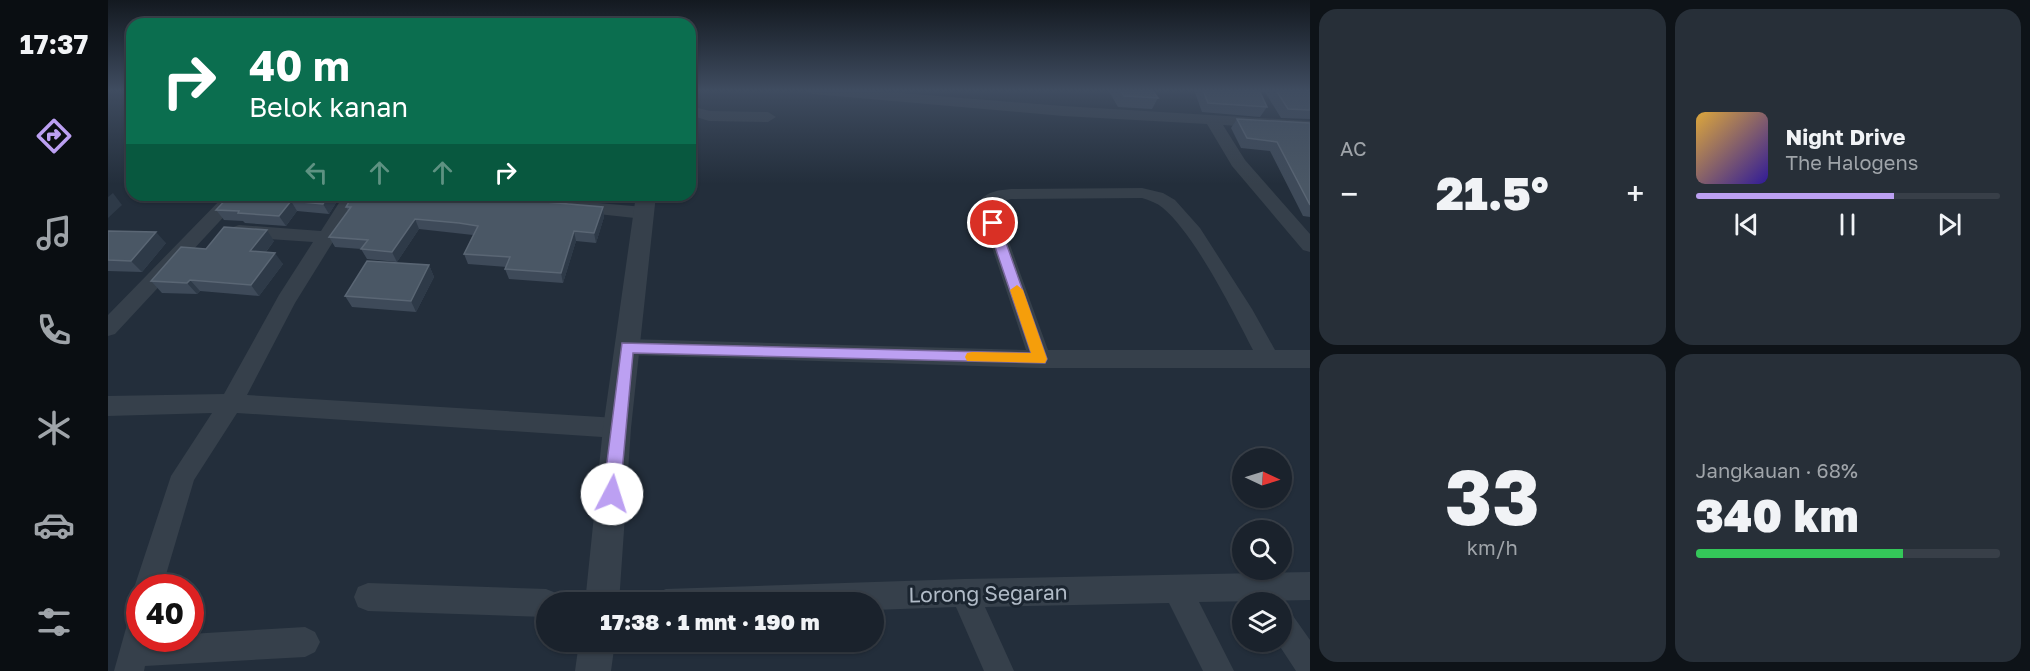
<!DOCTYPE html>
<html lang="id">
<head>
<meta charset="utf-8">
<style>
  body { margin:0; font-family:"Golos Text",sans-serif; background:#272f38; color:#f1f3f6; height:100vh; display:flex; flex-direction:column; font-size:22px; white-space:nowrap }
  * { box-sizing:border-box; margin:0 }
  p { font-size:20px; color:#9fa4a9 }
  .icon { flex:none; width:33px; height:33px; fill:none; stroke:currentColor; stroke-width:2; stroke-linecap:round; stroke-linejoin:round }
  .map { position:relative; flex:1; overflow:hidden }
  .side { display:flex; flex-direction:column; gap:9px; padding:9px; background:#0e1318; width:720px }
  .side>* { flex:none }
  .guide { position:absolute; left:18px; top:18px; width:570px; height:183px; border-radius:18px; box-shadow:0 2px 4px #0004,0 0 0 2px #383f48; background:#0b6e4f; color:#fff; overflow:hidden }
  .needle { width:39px; rotate:94deg }
  .buttons { position:absolute; left:1124px; top:448px; display:grid; gap:12px }
  .buttons a { display:grid; place-items:center; width:60px; height:60px; border-radius:50%; background:#1a222c; box-shadow:0 2px 4px #0004,0 0 0 2px #383f48; font-size:30px }
  .speed { position:absolute; left:18px; top:574px; display:flex; gap:12px; font-size:30px; font-weight:700; text-align:center }
  .speed>* { display:grid; place-content:center; width:78px; height:78px; border-radius:50%; background:#1a222c; box-shadow:0 2px 4px #0004,0 0 0 2px #383f48; line-height:1 }
  .speed .limit { border:9px solid #d22; background:#fff; color:#111 }
  .pin { position:absolute; display:grid; place-items:center; width:51px; height:51px; color:#fff; margin:-26px; border:3px solid #fff; border-radius:50%; box-shadow:0 2px 6px #0007 }
  .me { position:absolute; width:66px; margin:-33px; rotate:5deg; stroke-linejoin:round; filter:drop-shadow(0 0 4px #0008) }
  .turn { display:flex; align-items:center; gap:21px; height:126px; padding:0 24px; font-size:27px }
  .turn .icon { width:78px; height:78px; stroke-width:2.5 }
  .turn b { display:block; font-size:42px; line-height:51px }
  .lanes { display:flex; align-items:center; height:57px; padding:0 24px; background:#0003; justify-content:center; gap:30px; direction:ltr }
  .lanes .off { opacity:.35 }
  .big { font-size:45px; font-weight:800; line-height:1.1 }
  .side .widget { flex:1; display:flex; flex-direction:column; justify-content:center; gap:9px; min-width:0; padding:0 21px; border-radius:18px; background:#272f38 }
  .side .dial { align-items:center; gap:0 }
  .dial b { font-size:78px; line-height:1 }
  .song { display:flex; align-items:center; gap:18px }
  .cover { width:72px; height:72px; border-radius:9px; background:linear-gradient(135deg,hsl(40 70% 55%),hsl(250 70% 35%)) }
  .played { height:6px; border-radius:3px; background:linear-gradient(90deg,#bca0f2 65%,#383f48 65%) }
  .keys { display:flex; justify-content:space-around; direction:ltr }
  .heat { display:flex; justify-content:space-between; align-items:center; font-size:33px; direction:ltr }
  .charge { height:9px; border-radius:4px; background:linear-gradient(90deg,#34c759 68%,#383f48 0) }
  .side .tiles { flex:1; display:grid; gap:9px; grid-template-columns:repeat(2,1fr) }
  .trip { position:absolute; left:428px; top:592px; width:348px; height:60px; border-radius:30px; background:#1a222c; box-shadow:0 2px 4px #0004,0 0 0 2px #383f48; font-weight:800; line-height:60px; text-align:center }
  main { display:flex; flex:1; min-height:0 }
  .menu { display:flex; flex-direction:column; width:108px; justify-content:space-around; align-items:center; background:#0a0e12; color:#9fa4a9 }
  .menu .icon { width:42px; height:42px }
  .menu .on { color:#bca0f2 }
  .menu b { font-size:27px; color:#f1f3f6 }
  .map>svg:first-child { display:block }
</style>
</head>
<body>
<main>
<nav class="menu">
<b>17:37</b>
<svg class="icon on" aria-label="directions" viewBox="0 0 24 24"><path d="M12 3l9 9-9 9-9-9zM9 14v-3h6M13 9l2 2-2 2"/></svg>
<svg class="icon" aria-label="music" viewBox="0 0 24 24"><path d="M9 18V5l10-2v13"/><circle cx="6" cy="18" r="3"/><circle cx="16" cy="16" r="3"/></svg>
<svg class="icon" aria-label="phone" viewBox="0 0 24 24"><path d="M5 4h4l2 5-3 2q2 4 5 5l2-3 5 2v4C11 20 4 13 5 4z"/></svg>
<svg class="icon" aria-label="climate" viewBox="0 0 24 24"><path d="M12 3v18M4 7l16 10M4 17L20 7"/></svg>
<svg class="icon" aria-label="car" viewBox="0 0 24 24"><path d="M5 17H2v-5l4-1 3-4h7l3 4 3 1v5h-3M9 17h6M6 11h13"/><circle cx="7" cy="17" r="2"/><circle cx="17" cy="17" r="2"/></svg>
<svg class="icon" aria-label="filters" viewBox="0 0 24 24"><path d="M4 7h16M4 17h16"/><circle cx="9" cy="7" r="2"/><circle cx="15" cy="17" r="2"/></svg>
</nav>
<div class="map">
<svg width="1202" height="671" viewBox="0 0 1202 671">
  <rect width="100%" height="100%" fill="#232e3b"/>
  <g fill="none" stroke-linecap="round" stroke-linejoin="round">
    <path fill="#36404b" fill-rule="evenodd" d="M698,90H756L955,106L1202,121V131L1115,125L1137,160L1202,234V252L1195,250L1124,166L1099,124L955,116L705,94Z
      M582,106L602,111L660,112L668,117L660,122L601,121L582,115Z
      M1034,188L1055,193L1067,200L1092,228L1144,309L1167,350H1202V368H932L519,355L511,353L508,347L511,341L519,339L918,350L876,223L872,201C879,191 892,190 903,189ZM1034,198C1041,200 1049,203 1055,208C1087,235 1125,311 1145,350H940L894,223L890,203L903,199Z
      M117,195H136L7,334L0,336V315Z
      M236,195H254L187,303L139,395L509,418L517,421L521,428L517,435L509,438L129,413L86,480L54,588H32L30,598L26,588L63,476L104,413L0,416V396L116,394L171,295L205,242L131,237L125,235L122,231L125,227L131,225L213,231Z
      M331,195H397L404,200L401,204L395,206L340,200L334,199Z
      M468,201L536,207L542,209L545,213L542,217L536,219L462,211L459,207L462,203Z
      M1202,572V600L1091,602L1126,671H1095L1061,603L877,607L906,671H876L848,607L765,610V603H544L548,593L558,589L856,579Z
      M260,583L438,589L448,593L452,603H438V617L260,611L250,607L246,597L250,587Z
      M1173,609L1183,613L1202,640V671H1188L1169,642H1173Z
      M32,610V639H82V634L197,627L207,632L212,642L207,652L197,657L37,666L36,671H6L22,614Z"/>
    <path fill="#36404b" fill-rule="evenodd" d="M528,195H548L523,428L511,603H477L495,428Z
      M471,642H507L503,671H467Z"/>
  </g>
  <path fill="#3e4a59" d="M1000,90H1044L1050,98L1044,109L1010,107Z
    M1086,90H1202V119L1173,118L1157,92H1152L1159,107L1152,117L1094,112Z
    M1129,119L1202,123V217L1195,216L1162,151L1133,148L1123,128Z
    M32,195H115L107,202L35,199Z
    M233,195L221,214L189,211L178,226L137,223L135,221L116,220L108,210Z
    M365,199L495,207L496,217L488,243L468,241L455,283L401,279L397,269L399,267L360,264L356,254L365,235L311,229L289,262L259,259L253,249L227,247L221,237L240,211L238,207Z
    M0,231L58,243L34,272L0,271Z
    M166,241L158,252L175,264L151,296L92,291L89,294L54,293L43,281L98,249Z
    M321,265L326,277L308,312L244,307L237,296Z"/>
  <path fill="#2e3a48" d="M5,193L14,205L0,218V197Z
    M101,195H115L107,202Z
    M221,195H233L221,214L215,204Z
    M183,201L189,211L178,226L171,216Z
    M495,207L496,217L488,243L486,233Z
    M307,219L311,229L289,262L284,252Z
    M159,230L166,241L150,262L142,251Z
    M466,231L468,241L455,283L453,273Z
    M48,232L58,243L34,272L23,261Z
    M167,253L175,264L151,296L143,285Z
    M321,265L326,277L308,312L303,301Z
    M82,280L92,291L89,294L79,283Z"/>
  <path fill="#4a5765" stroke="#5a6674" stroke-width="1.5" d="M1012,90H1044L1050,98L1016,96Z
    M1095,90H1151L1159,107L1100,103Z
    M1168,90H1202V110L1180,109Z
    M1129,119L1202,123V205L1169,142L1139,138Z
    M122,195H221L215,204L183,201L171,216L130,213L131,211L108,210Z
    M245,195H325L365,199L367,196L495,207L486,233L466,231L453,273L397,269L402,257L356,254L370,226L351,223L307,219L284,252L253,249L260,240L221,237L243,207H238Z
    M116,227L159,230L142,251L167,253L143,285L82,280L79,283L43,281L73,247L98,249Z
    M0,231L48,232L23,261L0,260Z
    M259,261L321,265L303,301L237,296Z"/>
  <linearGradient id="sky" x2="0" y2="1"><stop stop-color="#131920"/><stop offset="0.49" stop-color="#3f4c60"/><stop offset="1" stop-color="#3f4c60" stop-opacity="0"/></linearGradient>
  <rect width="1202" height="184" fill="url(#sky)"/>
  <path fill="#bca0f2" stroke="#7a689d" stroke-width="1.5" d="M885,219L891,223L939,359L937,363L525,353L512,494L509,499L504,501L498,499L495,494L514,343L923,353L879,223Z"/>
  <path fill="#f59e0b" d="M909,285L915,290L939,359L937,363L859,361L857,357L859,353L864,352L923,353L902,290Z"/>
  <g text-anchor="middle" dominant-baseline="central" stroke-width="6" stroke-linejoin="round" paint-order="stroke">
    <g font-size="21" fill="#b1bbc7" stroke="#1b2530">
      <text transform="translate(880 593) rotate(-1)">Lorong Segaran</text>
    </g>
  </g>
</svg>
<div class="buttons">
<a><svg class="needle" viewBox="-14 -14 28 28"><path d="M0-13l5 13h-10z" fill="#e53935"/><path d="M0 13l5-13h-10z" fill="#9fa4a9"/></svg></a>
<a><svg class="icon" aria-label="search" viewBox="0 0 24 24"><circle cx="10" cy="10" r="6"/><path d="M15 15l6 6"/></svg></a>
<a><svg class="icon" aria-label="layers" viewBox="0 0 24 24"><path d="M12 4l9 5-9 5-9-5zM3 14l9 5 9-5"/></svg></a>
</div>
<div class="speed"><div class="limit">40</div></div>
<div class="pin" style="left:885px;top:223px;background:#d93025"><svg class="icon" aria-label="arrive" viewBox="0 0 24 24"><path d="M6 21V4h12l-3 4 3 4H6"/></svg></div>
<svg class="me" style="left:504px;top:494px" viewBox="-20 -20 40 40"><circle r="19" fill="#fff"/><path d="M0-13L10 11 0 6-10 11z" fill="#bca0f2"/></svg>
<div class="trip">17:38 · 1 mnt · 190 m</div>
<div class="guide">
<div class="turn"><svg class="icon" aria-label="right" viewBox="0 0 24 24"><path d="M7 20v-9h11M14 6l5 5-5 5"/></svg><div><b>40 m</b>Belok kanan</div></div>
<div class="lanes"><svg class="icon off" aria-label="left" viewBox="0 0 24 24"><path d="M17 20v-9H6M10 6l-5 5 5 5"/></svg><svg class="icon off" aria-label="ahead" viewBox="0 0 24 24"><path d="M12 20V5M6 11l6-6 6 6"/></svg><svg class="icon off" aria-label="ahead" viewBox="0 0 24 24"><path d="M12 20V5M6 11l6-6 6 6"/></svg><svg class="icon" aria-label="right" viewBox="0 0 24 24"><path d="M7 20v-9h11M14 6l5 5-5 5"/></svg></div>
</div>
</div>
<section class="side">
<div class="tiles">
<div class="widget"><p>AC</p>
<div class="heat"><a>−</a><b class="big">21.5°</b><a>+</a></div>
</div>
<div class="widget">
<div class="song"><i class="cover"></i><div><b>Night Drive</b><p>The Halogens</p></div></div>
<div class="played"></div>
<div class="keys"><svg class="icon" aria-label="previous" viewBox="0 0 24 24"><path d="M18 5L8 12l10 7zM5 5v14"/></svg><svg class="icon" aria-label="pause" viewBox="0 0 24 24"><path d="M8 5v14M16 5v14"/></svg><svg class="icon" aria-label="next" viewBox="0 0 24 24"><path d="M6 5l10 7-10 7zM19 5v14"/></svg></div>
</div>
<div class="widget dial"><b>33</b><p>km/h</p></div>
<div class="widget"><p>Jangkauan · 68%</p><b class="big">340 km</b><div class="charge"></div></div>
</div>
</section>
</main>
</body>
</html>
